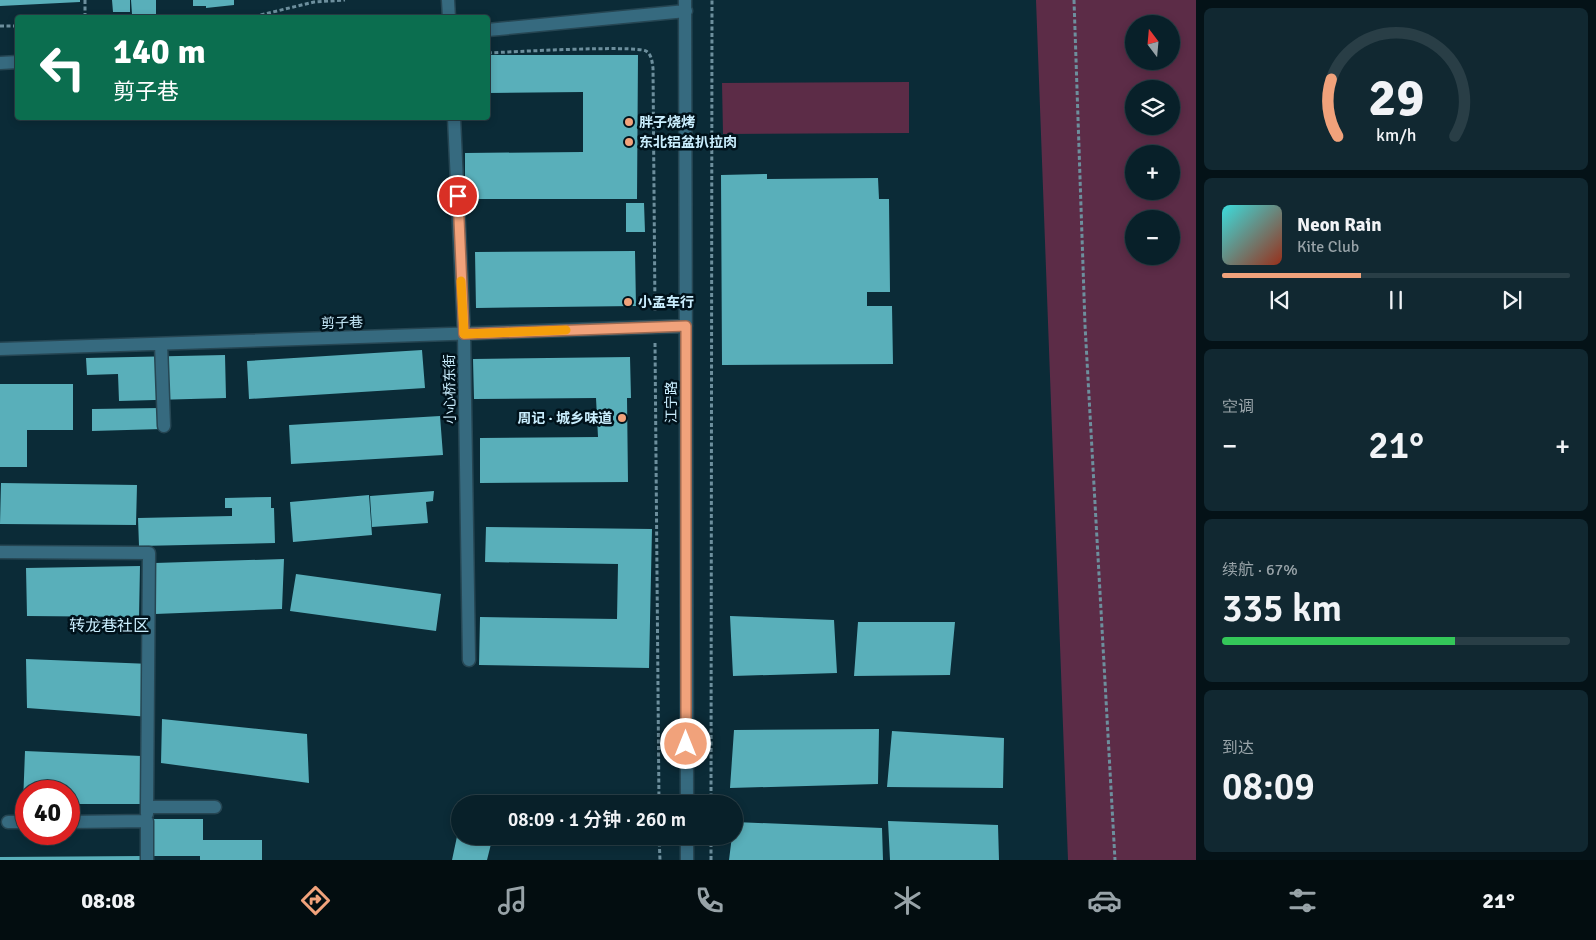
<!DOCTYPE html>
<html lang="zh">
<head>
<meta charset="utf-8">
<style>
  body { margin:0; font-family:Signika,"Noto Sans SC",sans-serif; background:#112831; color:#f1f3f6; height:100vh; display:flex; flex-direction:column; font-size:19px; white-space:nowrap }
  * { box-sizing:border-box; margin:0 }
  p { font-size:16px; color:#98a3a8 }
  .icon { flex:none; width:28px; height:28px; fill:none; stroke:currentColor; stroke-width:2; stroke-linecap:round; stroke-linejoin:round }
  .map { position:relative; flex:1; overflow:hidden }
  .side { display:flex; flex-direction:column; gap:8px; padding:8px; background:#041217; width:400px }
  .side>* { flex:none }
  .guide { position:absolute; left:15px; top:15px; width:475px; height:105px; border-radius:5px; box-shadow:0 2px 8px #0003,0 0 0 1px #293e46; background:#0b6e4f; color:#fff; overflow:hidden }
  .needle { width:32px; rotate:344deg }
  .controls { position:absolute; left:1125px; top:15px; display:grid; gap:10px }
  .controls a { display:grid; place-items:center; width:55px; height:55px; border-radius:50%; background:#082029; box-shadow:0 2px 8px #0003,0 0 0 1px #293e46; font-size:25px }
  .speed { position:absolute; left:15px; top:780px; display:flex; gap:10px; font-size:25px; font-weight:700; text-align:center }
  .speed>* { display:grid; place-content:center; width:65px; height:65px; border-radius:50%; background:#082029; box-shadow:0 2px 8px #0003,0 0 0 1px #293e46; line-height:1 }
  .speed .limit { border:8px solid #d22; background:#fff; color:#111 }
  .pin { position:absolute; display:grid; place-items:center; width:42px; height:42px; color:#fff; margin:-21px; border:2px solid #fff; border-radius:50%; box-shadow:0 1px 5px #0007 }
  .me { position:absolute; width:55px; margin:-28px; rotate:0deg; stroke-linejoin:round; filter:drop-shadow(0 0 4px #0008) }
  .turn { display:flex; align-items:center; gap:18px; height:105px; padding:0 15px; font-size:22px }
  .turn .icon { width:65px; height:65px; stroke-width:2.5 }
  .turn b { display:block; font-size:35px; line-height:42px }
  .big { font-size:38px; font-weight:600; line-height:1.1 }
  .side .card { flex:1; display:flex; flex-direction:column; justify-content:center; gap:8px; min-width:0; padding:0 18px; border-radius:8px; background:#112831 }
  .side .dial { align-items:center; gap:0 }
  .dial svg { height:130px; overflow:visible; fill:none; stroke:#293e46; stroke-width:7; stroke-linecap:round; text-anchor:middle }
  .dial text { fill:#f1f3f6; stroke:none }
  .song { display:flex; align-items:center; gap:15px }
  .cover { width:60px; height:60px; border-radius:8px; background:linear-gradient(135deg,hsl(180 70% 55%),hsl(10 70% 35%)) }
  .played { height:5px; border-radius:2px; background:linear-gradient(90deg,#f1a27b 40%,#293e46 40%) }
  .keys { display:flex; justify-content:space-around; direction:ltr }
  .heat { display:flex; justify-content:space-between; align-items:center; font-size:28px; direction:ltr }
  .charge { height:8px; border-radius:4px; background:linear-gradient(90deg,#34c759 67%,#293e46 0) }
  .trip { position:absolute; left:451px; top:795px; width:292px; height:50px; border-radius:25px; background:#082029; box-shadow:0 2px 8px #0003,0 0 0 1px #293e46; font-weight:600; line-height:50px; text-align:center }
  .dock { display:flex; height:80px; justify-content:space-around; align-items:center; background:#030d10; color:#98a3a8 }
  .dock .icon { width:35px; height:35px }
  .dock .selected { color:#f1a27b }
  .dock b { font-size:22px; color:#f1f3f6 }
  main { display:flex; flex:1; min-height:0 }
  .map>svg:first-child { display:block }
</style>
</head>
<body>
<main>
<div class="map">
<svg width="1196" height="860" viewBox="0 0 1196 860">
  <rect width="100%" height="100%" fill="#0b2b37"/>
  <path fill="#5c2c47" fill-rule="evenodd" d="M1036,0H1196V860H1068ZM1134,24H1171V61H1134ZM1134,89H1171V126H1134ZM1134,154H1171V191H1134ZM1134,219H1171V256H1134Z
    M909,82V133L723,134L722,83Z"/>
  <path fill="#59afba" d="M0,0H80V2L0,6Z
    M112,0H130V12H113Z
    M131,0H156V14H132Z
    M193,0H234V5L206,8V6H193Z
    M488,55H638L637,199H465V153L583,152V92L488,93Z
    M767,174V179L878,178L879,199H889L890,292H867V306H892L893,364L722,365L721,175Z
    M626,203H644L645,232H626Z
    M635,251L636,306L476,308L475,252Z
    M422,350L425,388L249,399L247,361Z
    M225,355L226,398L119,401L118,374L87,375L86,358Z
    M630,357L631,398H627L628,482L480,483V438L598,437L596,398L474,399L473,359Z
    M0,384H73V430H27V467H0Z
    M161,408L162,429L92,431V409Z
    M440,416L443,455L291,464L289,425Z
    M1,483L137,485L136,525L0,524Z
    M434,491L433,501L426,502L428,523L372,527L370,496Z
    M369,495L372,535L293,542L290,502Z
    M271,497V508H274L275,543L139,546L138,518L232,516V508H225V498Z
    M486,527L652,529L649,668L479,665L480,617L617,619L618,564L485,562Z
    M284,559L282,609L155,614V563Z
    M140,566L139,617L27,616L26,568Z
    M296,574L441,594L436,631L290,611Z
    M730,616L834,620L837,673L733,676Z
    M858,622H955L950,675L854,676Z
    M26,659L151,664L150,717L27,708Z
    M162,719L307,734L309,783L161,763Z
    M879,729L878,784L730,788L734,730Z
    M892,731L1004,738L1003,788L887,787Z
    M25,751L142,756V804H69V791H26V804H23Z
    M151,819H203V840H262V860H200V856H151Z
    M888,821L998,825L999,860H890Z
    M735,822L882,828L883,860H729L732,836H735Z
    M459,827L460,836H466L465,843L480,846L482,839L475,836H493L487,860H452Z
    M144,856V860H0V857Z"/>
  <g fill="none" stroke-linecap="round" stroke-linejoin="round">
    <g stroke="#264653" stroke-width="15">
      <path id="minor" d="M448,0L449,18
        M685,0L687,804
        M488,30L686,11
        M0,63L18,62
        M454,118L464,334L469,660
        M161,344L164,426
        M0,349L686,326
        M0,552L149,553L147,807
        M147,814V807H215
        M8,822H26
        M69,822L147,821V860
        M687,836V860"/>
    </g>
    <path stroke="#6d8f9d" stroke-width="3" stroke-dasharray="4 2.5" stroke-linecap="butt" d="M85,0V18
      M1074,0L1085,325L1115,860
      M248,18L314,2L345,0
      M0,26H18
      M488,53C510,52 634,45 646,51C652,55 652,62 653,68L655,312
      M655,343L659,804
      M711,804L712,0
      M659,836L660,860
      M711,860V836"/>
    <use href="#minor" stroke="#366a7f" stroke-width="12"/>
  </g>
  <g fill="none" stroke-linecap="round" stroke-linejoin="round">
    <g stroke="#9d6950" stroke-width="12">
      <path id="route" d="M458,196L464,334L686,326V744"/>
    </g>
    <use href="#route" stroke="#f1a27b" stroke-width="9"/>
    <path stroke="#f59e0b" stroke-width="9" d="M461,281L464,334L566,330"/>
  </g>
  <g fill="#f1a27b" stroke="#00121b" stroke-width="2">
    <circle cx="629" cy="122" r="5"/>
    <circle cx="629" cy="142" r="5"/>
    <circle cx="628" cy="302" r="5"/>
    <circle cx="622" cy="418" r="5"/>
  </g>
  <g text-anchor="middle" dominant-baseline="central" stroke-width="5" stroke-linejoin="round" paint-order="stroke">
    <g font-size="14" font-weight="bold" fill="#caeefe" stroke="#00121b" text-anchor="start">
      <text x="639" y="122">胖子烧烤</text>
      <text x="639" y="142">东北铝盆扒拉肉</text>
      <text x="638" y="302">小孟车行</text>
      <text x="612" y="418" text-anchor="end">周记 · 城乡味道</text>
    </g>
    <g font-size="14" fill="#caeefe" stroke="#00121b">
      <text transform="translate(342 323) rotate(-2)">剪子巷</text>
      <text transform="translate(450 389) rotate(-91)">小心桥东街</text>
      <text transform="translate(671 402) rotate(-90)">江宁路</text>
    </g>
    <g font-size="16" fill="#caeefe" stroke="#00121b">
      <text x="109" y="626">转龙巷社区</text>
    </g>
  </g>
</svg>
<div class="controls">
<a><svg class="needle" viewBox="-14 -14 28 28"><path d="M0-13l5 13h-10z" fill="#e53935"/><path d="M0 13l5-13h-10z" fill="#98a3a8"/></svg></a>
<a><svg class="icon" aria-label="layers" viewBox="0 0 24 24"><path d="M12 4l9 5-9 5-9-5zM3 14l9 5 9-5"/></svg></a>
<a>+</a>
<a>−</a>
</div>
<div class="speed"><div class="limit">40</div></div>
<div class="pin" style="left:458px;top:196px;background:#d93025"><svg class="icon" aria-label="arrive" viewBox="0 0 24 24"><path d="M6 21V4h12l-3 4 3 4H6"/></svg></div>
<svg class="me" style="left:686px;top:744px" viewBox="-20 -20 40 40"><circle r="17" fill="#f1a27b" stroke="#fff" stroke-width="3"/><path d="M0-11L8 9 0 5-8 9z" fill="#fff"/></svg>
<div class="trip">08:09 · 1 分钟 · 260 m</div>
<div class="guide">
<div class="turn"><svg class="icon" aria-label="left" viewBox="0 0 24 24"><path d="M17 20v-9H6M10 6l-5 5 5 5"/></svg><div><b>140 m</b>剪子巷</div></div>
</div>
</div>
<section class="side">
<div class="card dial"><svg viewBox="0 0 100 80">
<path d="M14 69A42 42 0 1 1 86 69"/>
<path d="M14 69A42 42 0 0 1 10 34" stroke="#f1a27b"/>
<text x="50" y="56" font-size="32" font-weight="700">29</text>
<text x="50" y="72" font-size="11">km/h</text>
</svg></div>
<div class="card">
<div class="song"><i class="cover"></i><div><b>Neon Rain</b><p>Kite Club</p></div></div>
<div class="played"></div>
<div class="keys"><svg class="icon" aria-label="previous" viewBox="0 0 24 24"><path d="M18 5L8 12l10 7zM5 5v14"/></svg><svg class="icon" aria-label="pause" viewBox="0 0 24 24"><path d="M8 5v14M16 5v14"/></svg><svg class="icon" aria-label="next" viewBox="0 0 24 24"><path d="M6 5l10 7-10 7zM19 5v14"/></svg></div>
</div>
<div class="card"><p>空调</p>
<div class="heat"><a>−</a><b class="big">21°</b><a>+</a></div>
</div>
<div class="card"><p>续航 · 67%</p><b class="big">335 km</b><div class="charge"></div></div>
<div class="card"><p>到达</p><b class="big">08:09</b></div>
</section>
</main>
<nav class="dock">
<b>08:08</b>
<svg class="icon selected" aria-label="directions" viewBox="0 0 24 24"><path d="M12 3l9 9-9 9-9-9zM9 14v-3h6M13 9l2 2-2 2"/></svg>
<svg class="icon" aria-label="music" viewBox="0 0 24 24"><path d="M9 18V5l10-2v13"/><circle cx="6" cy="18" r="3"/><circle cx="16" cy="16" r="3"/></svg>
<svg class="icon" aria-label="phone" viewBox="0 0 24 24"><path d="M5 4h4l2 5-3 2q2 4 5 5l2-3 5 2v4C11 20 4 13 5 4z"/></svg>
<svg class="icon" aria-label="climate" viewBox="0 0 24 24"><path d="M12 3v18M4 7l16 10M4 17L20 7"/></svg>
<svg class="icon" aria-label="car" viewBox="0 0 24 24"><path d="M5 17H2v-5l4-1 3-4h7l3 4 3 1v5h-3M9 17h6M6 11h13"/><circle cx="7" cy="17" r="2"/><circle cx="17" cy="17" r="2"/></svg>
<svg class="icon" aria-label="filters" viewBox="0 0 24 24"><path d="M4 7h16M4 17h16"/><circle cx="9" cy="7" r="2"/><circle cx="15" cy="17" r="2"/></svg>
<b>21°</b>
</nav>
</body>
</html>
